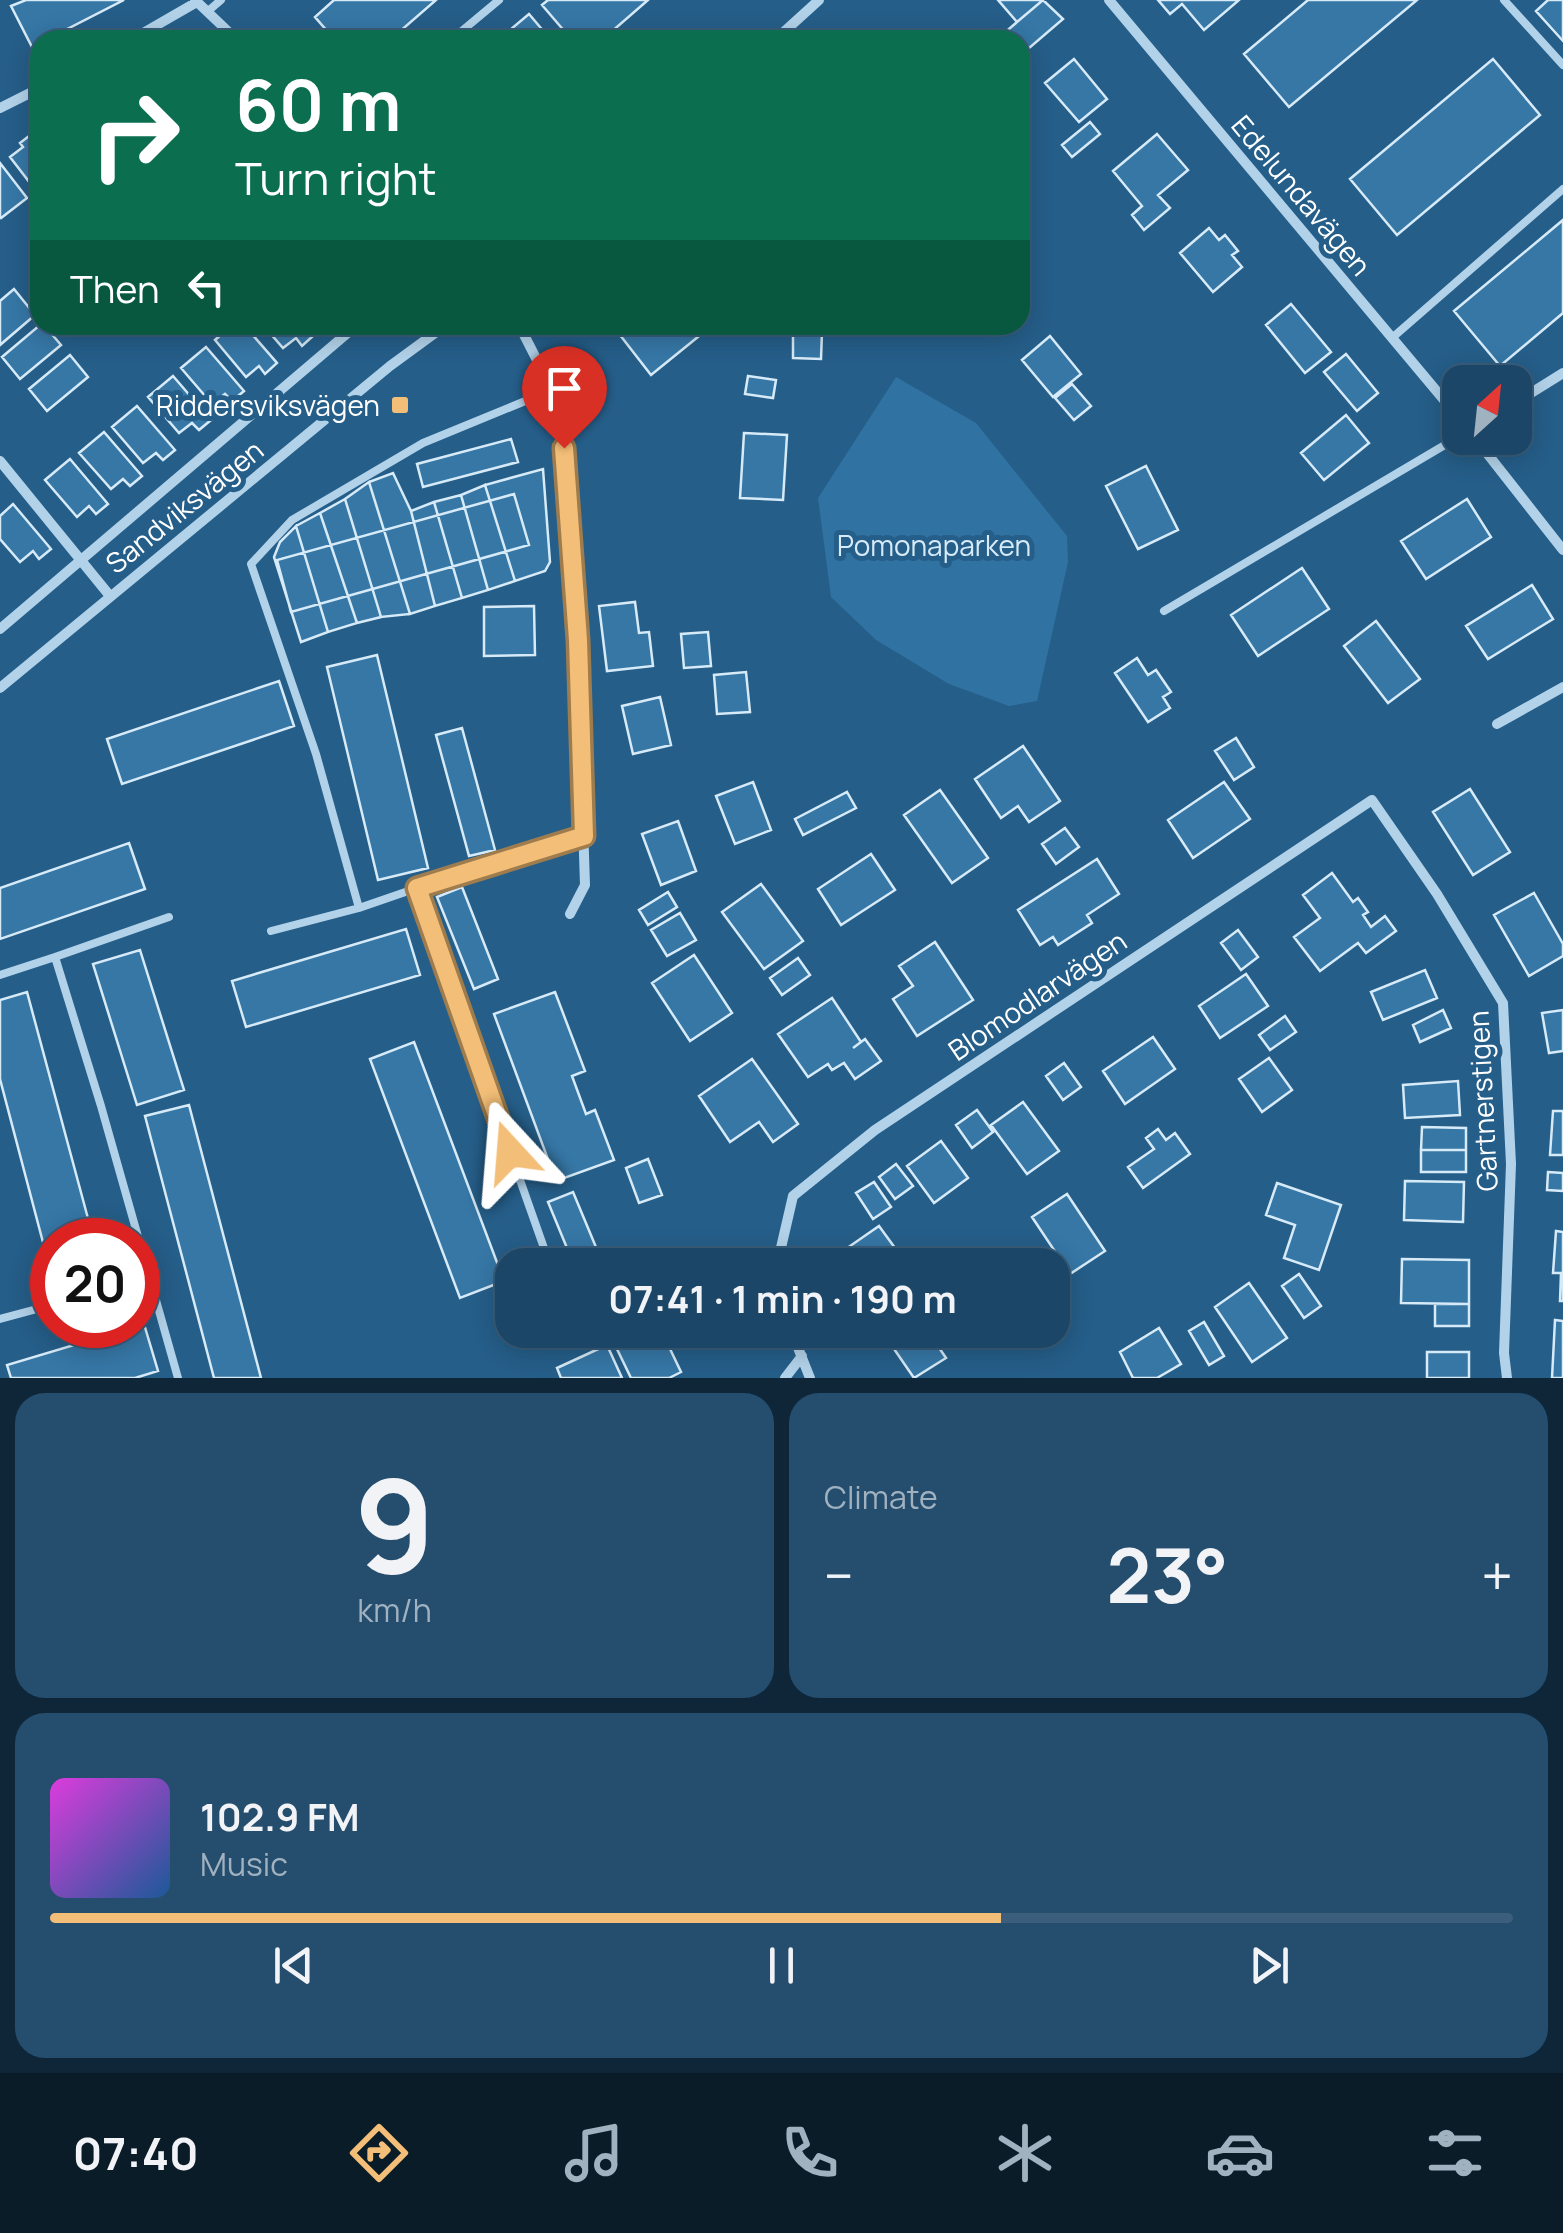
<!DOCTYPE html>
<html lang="en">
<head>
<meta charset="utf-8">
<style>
  body { margin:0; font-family:Manrope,sans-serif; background:#254d6d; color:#f1f3f6; height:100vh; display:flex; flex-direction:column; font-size:38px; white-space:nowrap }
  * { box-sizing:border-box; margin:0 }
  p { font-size:32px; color:#a0b1c0 }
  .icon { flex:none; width:55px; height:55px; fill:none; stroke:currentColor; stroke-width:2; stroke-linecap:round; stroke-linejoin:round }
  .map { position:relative; height:1378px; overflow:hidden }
  .panel { display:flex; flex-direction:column; gap:15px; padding:15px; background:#0f2639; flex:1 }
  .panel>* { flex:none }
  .hud { position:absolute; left:30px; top:30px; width:1000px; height:305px; border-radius:30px; box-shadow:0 5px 25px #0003,0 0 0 2px #3a5e7b; background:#0b6e4f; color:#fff; overflow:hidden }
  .needle { width:65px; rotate:27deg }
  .tools { position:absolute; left:1442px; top:365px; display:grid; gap:20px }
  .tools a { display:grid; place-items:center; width:90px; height:90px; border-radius:20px; background:#1c4667; box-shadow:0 5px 25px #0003,0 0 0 2px #3a5e7b; font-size:50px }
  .speed { position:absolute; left:30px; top:1218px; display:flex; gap:20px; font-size:50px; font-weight:700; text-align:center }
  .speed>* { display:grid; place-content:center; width:130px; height:130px; border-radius:50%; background:#1c4667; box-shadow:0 5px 25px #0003,0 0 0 2px #3a5e7b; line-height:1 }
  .speed .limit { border:15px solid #d22; background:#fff; color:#111 }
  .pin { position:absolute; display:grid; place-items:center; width:85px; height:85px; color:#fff; margin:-102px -42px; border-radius:50% 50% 50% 0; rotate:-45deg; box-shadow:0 0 10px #0007 }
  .pin .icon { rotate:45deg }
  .me { position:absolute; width:110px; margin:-55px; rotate:341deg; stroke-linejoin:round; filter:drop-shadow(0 0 8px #0008) }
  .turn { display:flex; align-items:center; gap:35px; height:210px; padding:0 40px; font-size:45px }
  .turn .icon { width:130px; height:130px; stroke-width:2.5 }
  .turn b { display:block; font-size:70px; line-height:85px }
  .then { display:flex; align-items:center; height:95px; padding:0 40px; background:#0003; gap:20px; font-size:38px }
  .big { font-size:75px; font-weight:700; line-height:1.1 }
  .panel .card { flex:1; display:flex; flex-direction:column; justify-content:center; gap:15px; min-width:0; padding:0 35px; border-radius:30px; background:#254d6d }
  .panel .dial { align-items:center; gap:0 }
  .dial b { font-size:130px; line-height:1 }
  .song { display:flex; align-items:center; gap:30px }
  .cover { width:120px; height:120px; border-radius:15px; background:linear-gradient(135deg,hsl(300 70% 55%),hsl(210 70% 35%)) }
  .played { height:10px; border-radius:5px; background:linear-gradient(90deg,#f3be77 65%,#3a5e7b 65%) }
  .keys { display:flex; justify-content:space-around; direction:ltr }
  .heat { display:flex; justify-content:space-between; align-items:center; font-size:55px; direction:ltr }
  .panel .tiles { flex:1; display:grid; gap:15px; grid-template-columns:1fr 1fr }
  .card:last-child { grid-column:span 2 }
  .trip { position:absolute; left:495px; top:1248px; width:575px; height:100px; border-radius:30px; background:#1c4667; box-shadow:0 5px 25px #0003,0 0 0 2px #3a5e7b; font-weight:700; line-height:100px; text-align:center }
  .tabs { display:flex; height:160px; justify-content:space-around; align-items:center; background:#0b1c29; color:#a0b1c0 }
  .tabs .icon { width:70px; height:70px }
  .tabs .on { color:#f3be77 }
  .tabs b { font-size:45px; color:#f1f3f6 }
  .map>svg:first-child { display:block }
</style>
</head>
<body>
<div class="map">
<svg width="1563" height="1378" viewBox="0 0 1563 1378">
  <rect width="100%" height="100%" fill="#255e89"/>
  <path fill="#3072a1" d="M896,377L976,423L1067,536L1068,562L1037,701L1009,706L949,684L876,640L831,597L818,498Z"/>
  <path fill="#3677a6" stroke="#d6eaf7" stroke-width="2.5" d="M26,0H124L32,47L11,6Z
    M334,0H436L390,40H335L315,17Z
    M548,0H648L602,40H572L542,5Z
    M998,0H1043L1017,22Z
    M1043,0L1063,19L1021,55L1020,40H1009L1003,34Z
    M1158,0H1239L1204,30L1182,4L1170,14Z
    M1308,0H1417L1289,107L1244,54Z
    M1548,0H1563V41L1536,11Z
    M529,14L551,40H498Z
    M1074,59L1107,99L1079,122L1045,83Z
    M1493,59L1540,115L1397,235L1350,179Z
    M1090,122L1100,134L1072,157L1062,145Z
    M33,133L40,142V196L10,157L23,147L20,143Z
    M1157,134L1188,170L1158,195L1170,208L1144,230L1132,215L1142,206L1113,171Z
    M0,163L27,198L1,218L0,217Z
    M1563,220V313L1500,366L1454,311Z
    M1209,228L1219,240L1225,235L1238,251L1232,255L1242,267L1213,292L1180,253Z
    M14,289L35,315L0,345V301Z
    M1291,304L1331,352L1305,373L1266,325Z
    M40,325H44L61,345L20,379L2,357Z
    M232,325H244L277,363L265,374L259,366L246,377L215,340Z
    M263,325H306L314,335L302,346L296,338L283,348Z
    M698,325L704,332L651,375L613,326Z
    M793,332H822L821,359L793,358Z
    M1050,336L1081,374L1053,397L1022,360Z
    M206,347L244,391L232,401L225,394L212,404L181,368Z
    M1346,354L1378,393L1357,411L1324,372Z
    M70,355L88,377L47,411L29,389Z
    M173,376L211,420L199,430L192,423L179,433L148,397Z
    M748,376L776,380L773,398L745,394Z
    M1072,384L1091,406L1074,420L1055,398Z
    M137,406L175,450L163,460L156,453L143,463L112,427Z
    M1346,415L1369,443L1324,480L1301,453Z
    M104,432L142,476L130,486L123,479L111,489L79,453Z
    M744,433L787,435L783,500L740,498Z
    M511,439L518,462L423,487L417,464Z
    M70,459L108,504L96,514L89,506L77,517L45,480Z
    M1146,466L1178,530L1138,549L1106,486Z
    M543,469L550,562L545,571L515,581L485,485Z
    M393,473L411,511L435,606L410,614L369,482Z
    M369,482L410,614L381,617L345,499Z
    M485,485L515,581L488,590L461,495Z
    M514,494L529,545L291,612L277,560Z
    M461,495L488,590L462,598L434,502Z
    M345,499L381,617L357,623L320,513Z
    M1467,499L1491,537L1426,579L1401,541Z
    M434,502L462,598L435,606L411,511Z
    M13,504L51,549L39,559L33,551L20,562L0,539V516Z
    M320,513L357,623L328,632L296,526Z
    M296,526L328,632L301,642L274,557L280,542Z
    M1302,568L1329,609L1258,656L1231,615Z
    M1532,585L1553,619L1488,659L1466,626Z
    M635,602L639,633L649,632L653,666L607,671L599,606Z
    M534,606L535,655L484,656V607Z
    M1376,621L1420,679L1388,703L1344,646Z
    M708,632L711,666L684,668L681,634Z
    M377,655L428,868L378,880L327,667Z
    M1137,658L1148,675L1156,670L1171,692L1163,697L1170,708L1148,722L1115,673Z
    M746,672L750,712L717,714L714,675Z
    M279,681L294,726L122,784L107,739Z
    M660,697L671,745L633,754L622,706Z
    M462,728L495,850L469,856L436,735Z
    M1236,738L1254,767L1234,780L1215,751Z
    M1023,746L1060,801L1029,822L1018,806L1001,818L975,779Z
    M753,782L771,830L735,844L716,796Z
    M1224,782L1250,819L1193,858L1168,820Z
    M1470,789L1510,852L1473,875L1433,812Z
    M940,790L988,858L952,883L904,815Z
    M847,792L856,808L803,835L795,819Z
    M678,821L696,871L661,885L642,834Z
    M1065,828L1079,847L1056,864L1042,844Z
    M129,843L145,889L0,939V888Z
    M871,854L895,890L841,925L818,889Z
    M1097,859L1119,894L1087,915L1092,923L1058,945L1053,937L1040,945L1018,910Z
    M1332,873L1353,902L1358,898L1368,912L1363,915L1371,927L1385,916L1396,931L1366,953L1358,943L1320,971L1294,937L1320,918L1303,895Z
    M761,884L803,941L764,969L722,912Z
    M462,887L498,979L474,989L437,897Z
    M668,892L677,907L648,925L639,910Z
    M1534,893L1563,944V956L1529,976L1494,915Z
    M680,913L696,940L667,956L651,930Z
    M406,929L420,975L246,1027L232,981Z
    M1238,930L1258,957L1241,970L1221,943Z
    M935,942L973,1000L917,1036L893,999L913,986L899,966Z
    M140,950L184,1090L137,1105L93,964Z
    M694,955L732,1013L690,1041L652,983Z
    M798,958L810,975L782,995L770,978Z
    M1425,970L1437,998L1383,1020L1371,992Z
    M1246,974L1268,1006L1220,1038L1199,1006Z
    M27,992L93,1237L52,1240V1248L45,1250L0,1079V1000Z
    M555,992L585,1071L572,1076L586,1114L595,1110L614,1160L556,1181L494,1014Z
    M832,998L861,1042L853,1048L865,1039L881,1061L855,1079L844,1063L832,1070L828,1064L808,1077L778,1034Z
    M1443,1010L1451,1028L1420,1042L1413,1025Z
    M1563,1010V1051L1549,1053L1542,1013Z
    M1285,1016L1296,1032L1270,1050L1259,1035Z
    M1153,1037L1175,1069L1125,1104L1103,1071Z
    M414,1042L504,1281L460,1298L370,1059Z
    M1269,1058L1292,1090L1262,1112L1239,1079Z
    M752,1059L798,1124L773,1142L759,1122L730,1142L699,1096Z
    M1064,1063L1081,1087L1063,1100L1046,1076Z
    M1458,1081L1460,1115L1405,1118L1403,1085Z
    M1023,1102L1059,1151L1027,1174L991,1125Z
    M189,1105L261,1378H214L145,1116Z
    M977,1110L993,1132L972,1148L956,1125Z
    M1553,1111H1563V1155H1550Z
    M1422,1127L1466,1128V1150H1421Z
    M1158,1129L1166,1140L1175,1133L1190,1154L1143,1188L1128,1167L1154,1149L1146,1138Z
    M941,1141L968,1178L934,1203L907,1166Z
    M1421,1150H1466V1172H1421Z
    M648,1159L662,1195L639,1203L626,1168Z
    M896,1164L913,1186L895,1199L879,1177Z
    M1548,1172L1563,1173V1191L1547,1190Z
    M1405,1181L1464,1182L1463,1222L1404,1220Z
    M874,1182L891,1207L873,1219L856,1193Z
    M1277,1183L1341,1205L1319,1270L1284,1258L1295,1225L1266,1215Z
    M573,1192L603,1264L600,1265H574L548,1202Z
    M1067,1194L1105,1251L1070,1274L1032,1217Z
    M879,1226L903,1259L894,1265H829L827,1262Z
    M1556,1231L1563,1232V1301H1560L1561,1273H1553Z
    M1402,1259L1469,1260V1304L1401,1303Z
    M1299,1274L1321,1306L1304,1318L1282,1286Z
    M1249,1283L1287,1338L1252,1362L1215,1307Z
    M1435,1304H1469V1326H1435Z
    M1555,1320L1563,1321V1378H1552Z
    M1204,1322L1224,1356L1209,1365L1189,1331Z
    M144,1324L158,1371L135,1378H11L7,1365Z
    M1159,1328L1181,1364L1157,1378H1133L1120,1352Z
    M655,1330H661L681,1372L669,1378H631L617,1349Z
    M881,1330H927L946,1358L914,1378Z
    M607,1345L622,1378H561L557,1368Z
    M1427,1352H1469V1378H1427Z"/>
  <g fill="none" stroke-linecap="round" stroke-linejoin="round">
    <path stroke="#b2d2e9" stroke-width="8" d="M1504,0L1563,65
      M207,12L221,0
      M451,40L499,0
      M1392,338L1563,189
      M1164,611L1460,436
      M417,888L584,836
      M271,931L359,908
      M55,957L169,917
      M0,975L55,957L101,1106L150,1279L138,1282
      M550,1265L417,888L359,908L316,754L251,564L292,520L423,443L552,390
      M150,1279L178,1378
      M0,1319L52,1305"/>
    <path stroke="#b2d2e9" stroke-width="10" d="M195,0L237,40
      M1109,0L1460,419
      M131,40L197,2
      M775,40L819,0
      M0,108L40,88
      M519,325L562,409L577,640L585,885L570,914
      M1515,403L1563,373
      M1475,438L1563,550
      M0,461L110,596
      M0,629L357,325
      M0,688L390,366L446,325
      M1497,724L1563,687
      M777,1265L793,1196L875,1130L1372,800L1437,894L1503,1003L1511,1164L1504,1353L1507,1378
      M791,1330L810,1378
      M785,1378L802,1356"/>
  </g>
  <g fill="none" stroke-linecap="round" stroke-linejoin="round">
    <g stroke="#9e7c4d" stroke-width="25">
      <path id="route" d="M510,1152L417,888L584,836L578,640L564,448"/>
    </g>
    <use href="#route" stroke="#f3be77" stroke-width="18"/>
  </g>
  <rect fill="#f3be77" stroke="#255e89" stroke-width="4" x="390" y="395" width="20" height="20" rx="5"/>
  <g text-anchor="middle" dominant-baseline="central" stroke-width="10" stroke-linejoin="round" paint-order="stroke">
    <g font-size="28" fill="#fff" stroke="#255e89">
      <text transform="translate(1302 195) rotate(50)">Edelundavägen</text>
      <text transform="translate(184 506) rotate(-39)">Sandviksvägen</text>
      <text transform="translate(1037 995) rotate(-34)">Blomodlarvägen</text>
      <text transform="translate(1482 1101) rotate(-93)">Gartnerstigen</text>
    </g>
    <g font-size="28" fill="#fff" stroke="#255e89" text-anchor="end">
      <text x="380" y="405">Riddersviksvägen</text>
    </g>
    <g font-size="28" fill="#d6eaf7" stroke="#255e89">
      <text x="934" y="545">Pomonaparken</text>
    </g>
  </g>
</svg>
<div class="tools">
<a><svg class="needle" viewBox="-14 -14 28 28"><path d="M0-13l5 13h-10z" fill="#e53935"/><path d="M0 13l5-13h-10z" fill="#a0b1c0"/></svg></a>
</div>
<div class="speed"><div class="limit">20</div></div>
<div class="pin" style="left:564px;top:448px;background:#d93025"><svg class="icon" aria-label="arrive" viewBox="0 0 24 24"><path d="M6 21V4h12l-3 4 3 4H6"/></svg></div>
<svg class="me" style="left:510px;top:1152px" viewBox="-20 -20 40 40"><path d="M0-17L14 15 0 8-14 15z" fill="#f3be77" stroke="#fff" stroke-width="4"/></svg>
<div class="trip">07:41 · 1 min · 190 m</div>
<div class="hud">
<div class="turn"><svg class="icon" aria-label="right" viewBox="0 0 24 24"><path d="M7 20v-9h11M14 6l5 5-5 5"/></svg><div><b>60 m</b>Turn right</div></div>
<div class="then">Then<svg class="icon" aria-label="left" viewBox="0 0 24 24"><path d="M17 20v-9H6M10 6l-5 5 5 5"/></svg></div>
</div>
</div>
<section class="panel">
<div class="tiles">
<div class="card dial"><b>9</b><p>km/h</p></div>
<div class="card"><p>Climate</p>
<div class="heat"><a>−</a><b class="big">23°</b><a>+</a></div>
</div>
<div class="card">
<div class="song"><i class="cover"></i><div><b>102.9 FM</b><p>Music</p></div></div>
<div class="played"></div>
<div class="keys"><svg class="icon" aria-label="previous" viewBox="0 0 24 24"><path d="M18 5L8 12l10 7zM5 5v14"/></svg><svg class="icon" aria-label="pause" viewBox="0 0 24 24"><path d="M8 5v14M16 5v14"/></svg><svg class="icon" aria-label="next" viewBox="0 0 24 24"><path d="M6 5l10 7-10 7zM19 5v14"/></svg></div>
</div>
</div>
</section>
<nav class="tabs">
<b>07:40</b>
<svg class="icon on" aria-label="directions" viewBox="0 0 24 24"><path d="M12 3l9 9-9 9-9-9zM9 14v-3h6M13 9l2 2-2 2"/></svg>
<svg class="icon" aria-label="music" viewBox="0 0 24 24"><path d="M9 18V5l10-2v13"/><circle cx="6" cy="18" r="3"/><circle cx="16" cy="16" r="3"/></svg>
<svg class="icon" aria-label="phone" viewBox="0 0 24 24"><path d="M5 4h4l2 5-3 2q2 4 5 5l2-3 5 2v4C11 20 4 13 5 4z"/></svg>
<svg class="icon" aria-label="climate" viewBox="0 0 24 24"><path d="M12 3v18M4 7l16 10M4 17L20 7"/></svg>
<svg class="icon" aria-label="car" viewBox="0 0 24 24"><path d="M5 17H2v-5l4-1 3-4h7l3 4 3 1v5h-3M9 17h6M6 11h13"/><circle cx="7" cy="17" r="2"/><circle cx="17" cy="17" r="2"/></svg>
<svg class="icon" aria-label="filters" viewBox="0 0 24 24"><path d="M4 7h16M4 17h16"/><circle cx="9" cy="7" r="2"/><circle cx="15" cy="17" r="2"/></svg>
</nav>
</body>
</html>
